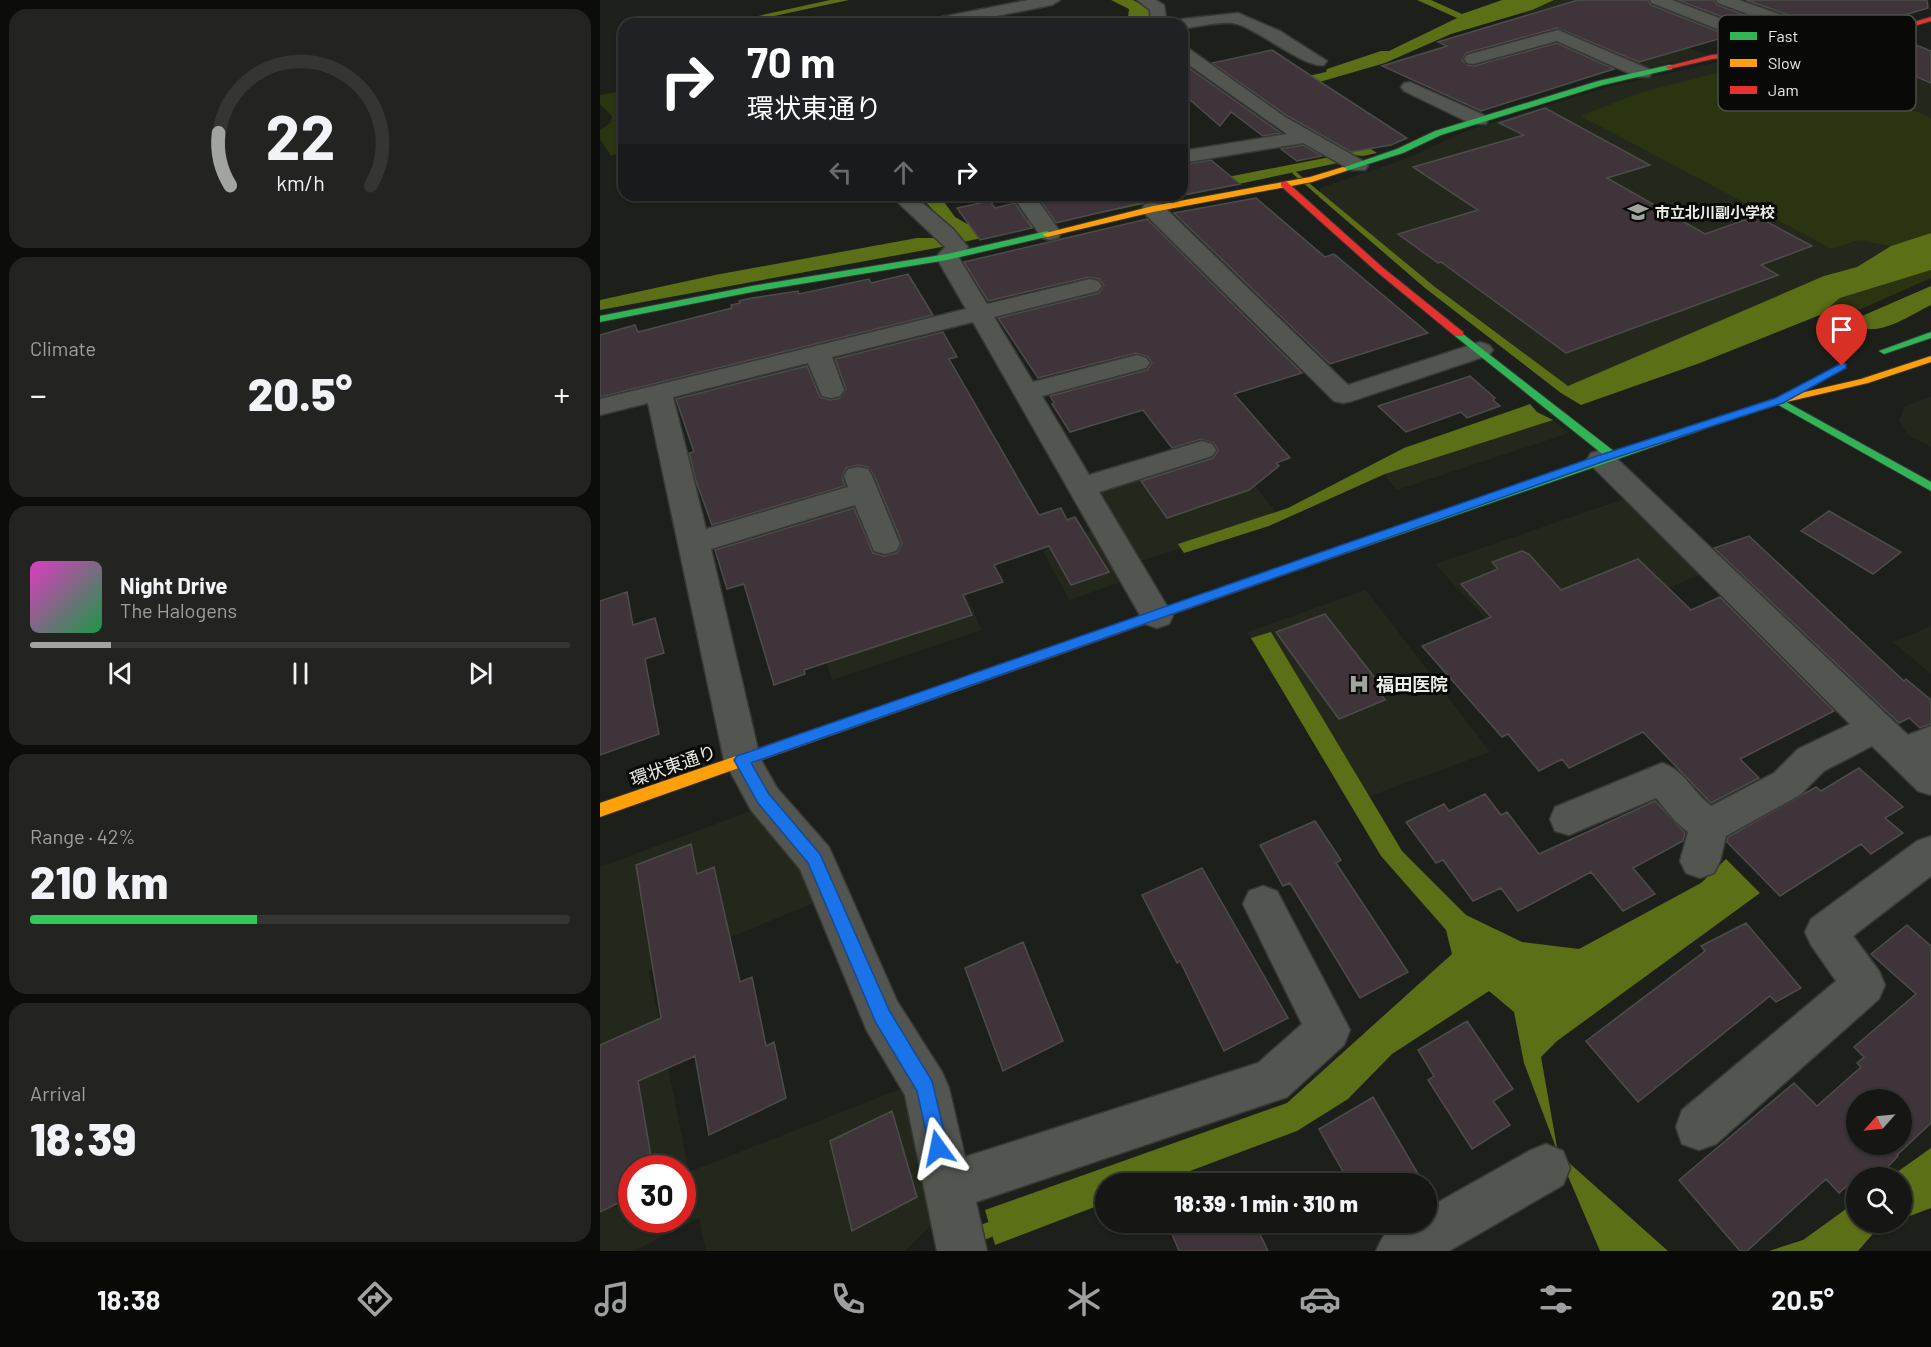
<!DOCTYPE html>
<html lang="en">
<head>
<meta charset="utf-8">
<style>
  body { margin:0; font-family:Barlow,"Noto Sans JP",sans-serif; background:#232422; color:#f1f3f6; height:100vh; display:flex; flex-direction:column; font-size:22px; white-space:nowrap }
  * { box-sizing:border-box; margin:0 }
  p { font-size:20px; color:#9e9fa0 }
  .icon { flex:none; width:33px; height:33px; fill:none; stroke:currentColor; stroke-width:2; stroke-linecap:round; stroke-linejoin:round }
  .map { position:relative; flex:1; overflow:hidden }
  .side { display:flex; flex-direction:column; gap:9px; padding:9px; background:#0c0d0b; width:600px }
  .side>* { flex:none }
  .guide { position:absolute; left:18px; top:18px; width:570px; height:183px; border-radius:18px; box-shadow:0 2px 4px #0004,0 0 0 2px #353634; background:#202124; color:#fff; overflow:hidden }
  .needle { width:39px; rotate:243deg }
  .fabs { position:absolute; left:1246px; top:1089px; display:grid; gap:12px }
  .fabs a { display:grid; place-items:center; width:66px; height:66px; border-radius:50%; background:#161714; box-shadow:0 2px 4px #0004,0 0 0 2px #353634; font-size:30px }
  .speed { position:absolute; left:18px; top:1155px; display:flex; gap:12px; font-size:30px; font-weight:700; text-align:center }
  .speed>* { display:grid; place-content:center; width:78px; height:78px; border-radius:50%; background:#161714; box-shadow:0 2px 4px #0004,0 0 0 2px #353634; line-height:1 }
  .speed .limit { border:9px solid #d22; background:#fff; color:#111 }
  .pin { position:absolute; display:grid; place-items:center; width:51px; height:51px; color:#fff; margin:-62px -26px; border-radius:50% 50% 50% 0; rotate:-45deg; box-shadow:0 0 6px #0007 }
  .pin .icon { rotate:45deg }
  .me { position:absolute; width:66px; margin:-33px; rotate:348deg; stroke-linejoin:round; filter:drop-shadow(0 0 4px #0008) }
  .turn { display:flex; align-items:center; gap:21px; height:126px; padding:0 30px; font-size:27px }
  .turn .icon { width:78px; height:78px; stroke-width:2.5 }
  .turn b { display:block; font-size:42px; line-height:51px }
  .lanes { display:flex; align-items:center; height:57px; padding:0 30px; background:#0003; justify-content:center; gap:30px; direction:ltr }
  .lanes .off { opacity:.35 }
  .big { font-size:45px; font-weight:800; line-height:1.1 }
  .side .widget { flex:1; display:flex; flex-direction:column; justify-content:center; gap:9px; min-width:0; padding:0 21px; border-radius:18px; background:#232422 }
  .side .dial { align-items:center; gap:0 }
  .dial svg { height:156px; overflow:visible; fill:none; stroke:#353634; stroke-width:7; stroke-linecap:round; text-anchor:middle }
  .dial text { fill:#f1f3f6; stroke:none }
  .song { display:flex; align-items:center; gap:18px }
  .cover { width:72px; height:72px; border-radius:9px; background:linear-gradient(135deg,hsl(310 70% 55%),hsl(140 70% 35%)) }
  .played { height:6px; border-radius:3px; background:linear-gradient(90deg,#a2a4a0 15%,#353634 15%) }
  .keys { display:flex; justify-content:space-around; direction:ltr }
  .heat { display:flex; justify-content:space-between; align-items:center; font-size:33px; direction:ltr }
  .charge { height:9px; border-radius:4px; background:linear-gradient(90deg,#34c759 42%,#353634 0) }
  .trip { position:absolute; left:495px; top:1173px; width:342px; height:60px; border-radius:30px; background:#161714; box-shadow:0 2px 4px #0004,0 0 0 2px #353634; font-weight:800; line-height:60px; text-align:center }
  .tabs { display:flex; height:96px; justify-content:space-around; align-items:center; background:#090908; color:#9e9fa0 }
  .tabs .icon { width:42px; height:42px }
  .tabs .selected { color:#a2a4a0 }
  .tabs b { font-size:27px; color:#f1f3f6 }
  main { display:flex; flex:1; min-height:0 }
  .map>svg:first-child { display:block }
</style>
</head>
<body>
<main>
<section class="side">
<div class="widget dial"><svg viewBox="0 0 100 80">
<path d="M14 69A42 42 0 1 1 86 69"/>
<path d="M14 69A42 42 0 0 1 8 42" stroke="#a2a4a0"/>
<text x="50" y="56" font-size="32" font-weight="700">22</text>
<text x="50" y="72" font-size="11">km/h</text>
</svg></div>
<div class="widget"><p>Climate</p>
<div class="heat"><a>−</a><b class="big">20.5°</b><a>+</a></div>
</div>
<div class="widget">
<div class="song"><i class="cover"></i><div><b>Night Drive</b><p>The Halogens</p></div></div>
<div class="played"></div>
<div class="keys"><svg class="icon" aria-label="previous" viewBox="0 0 24 24"><path d="M18 5L8 12l10 7zM5 5v14"/></svg><svg class="icon" aria-label="pause" viewBox="0 0 24 24"><path d="M8 5v14M16 5v14"/></svg><svg class="icon" aria-label="next" viewBox="0 0 24 24"><path d="M6 5l10 7-10 7zM19 5v14"/></svg></div>
</div>
<div class="widget"><p>Range · 42%</p><b class="big">210 km</b><div class="charge"></div></div>
<div class="widget"><p>Arrival</p><b class="big">18:39</b></div>
</section>
<div class="map">
<svg width="1331" height="1251" viewBox="0 0 1331 1251">
  <rect width="100%" height="100%" fill="#1d1f1b"/>
  <path fill="#24281c" fill-rule="evenodd" d="M929,0H973L1107,55L1045,69L907,7Z
    M1301,37L1331,50V233L1291,246L1257,267L1224,276L968,386L835,287L720,192V188L800,161L869,130L1011,86L1123,61L1266,44Z
    M1331,397V447L1308,435L1299,420L1305,406Z
    M953,420L969,433L797,490L784,474Z
    M623,445L679,516L538,562L491,488Z
    M1027,498L1108,571L995,620L934,671L835,564Z
    M498,527L530,579L469,600L443,551Z
    M353,566L382,630L232,680L212,611Z
    M766,590L890,752L751,803L647,632Z
    M1331,626V674L1293,642Z
    M159,808L221,900L49,971L89,1172L308,1086L339,1217L305,1251H106L99,1218L34,1251H0V867ZM32,1168H82V1220H32Z"/>
  <path fill="#2b3411" d="M1199,60L1331,118V233L1291,246L1258,240L1232,249L981,116L1039,93L1120,72Z
    M24,91V151L11,156L0,139V130L10,123L12,116L0,104V95Z
    M1331,270V278L1234,321L1220,315L1240,298Z"/>
  <path fill="#5a6f16" d="M230,0H249L174,16L162,24H150L148,20L122,24Z
    M511,0H533L550,9L553,21L532,24H501L528,18L529,9Z
    M817,0H831L862,14L902,0H954L932,10L851,34L785,63L685,92L777,153L763,156L754,155L716,127L662,100L661,90L691,80L726,72L727,69L781,51H789L857,18Z
    M730,157L738,163L363,242L319,195H339L355,217L371,226H401L466,211L582,195V186Z
    M720,192L835,287L968,386L1224,276L1257,267L1291,246L1331,233V270L1240,298L1220,315L1100,363L981,405L961,393L825,288L718,196Z
    M317,238H340L347,246L0,310V300L115,275Z
    M930,404L937,412L953,420L785,474L669,526L584,553L578,544L688,508L804,448Z
    M671,632L802,851L866,915L922,942L979,949L1101,883L1126,859L1160,893L957,1041L941,1057L958,1153L1068,1251H1000L958,1153L924,1063L914,1012L889,991L792,1054L748,1099L697,1131L558,1183L506,1184L505,1203L395,1245L385,1210L687,1103L852,954L846,930L781,856L651,638Z
    M1331,1148V1208L1302,1219V1178L1290,1177Z
    M1257,1201V1222L1292,1223L1278,1228L1258,1251H1169L1203,1240Z"/>
  <g fill="none" stroke-linecap="round" stroke-linejoin="round">
    <path fill="#5a6f16" fill-rule="evenodd" d="M695,171L721,193V195H717L693,174L692,173Z
      M404,1216L410,1218L412,1224L410,1230L371,1245L365,1243L363,1237L365,1231Z"/>
    <path fill="#5a6f16" fill-rule="evenodd" d="M1331,286V305C1310,315 1285,334 1262,328L1257,322L1262,316Z"/>
  </g>
  <path fill="#40343b" stroke="#4c4c4b" stroke-width="1.5" fill-rule="evenodd" d="M978,0H1048L1051,5L1129,36L1039,62L957,28L866,53L862,60L867,65L874,66L957,43L1014,69L881,111L782,66L847,46L838,42Z
    M1078,0H1114L1117,5L1207,38L1186,41Z
    M1146,0H1327L1328,8L1268,26L1274,28L1243,34Z
    M1296,37L1331,51V83L1298,69L1260,79L1199,54L1264,46Z
    M672,50L722,83L807,138L791,145L751,152L686,115L612,63Z
    M589,68L681,133L663,136L631,112L620,126L582,93V69Z
    M945,108L1050,165L1007,178L1105,234L1156,216L1212,246L1161,265L1178,275L966,353L841,262L838,263L798,234L878,210L813,167L924,135L899,123Z
    M703,145L722,156L697,161L681,149Z
    M611,160L640,184L553,201L545,202L456,223L439,198L450,195H582V165Z
    M656,198L725,257L734,254L828,333L730,364L574,213Z
    M390,201L395,208L415,203L432,228L380,240L357,208Z
    M547,219L702,373L634,394L690,458L676,463L679,466L649,490L567,518L541,481L613,458L618,451L614,443L601,439L572,448L543,410L470,432L452,404L454,403L450,396L547,370L552,363L548,357L536,353L438,378L398,318L499,293L504,285L499,279L489,277L388,301L364,262Z
    M308,274L333,315L0,397V335L35,325L38,332L132,308L131,305L140,303L139,301L152,298L198,291L199,294L269,279L271,283Z
    M343,332L357,357L349,359L439,515L461,508L467,520L475,517L509,572L471,585L449,546L394,565L403,582L363,595L372,615L204,670L205,674L174,685L144,584L127,589L115,550L254,508L273,553L284,556L297,553L302,543L274,475L268,467L258,465L246,468L242,477L245,486L112,525L96,481L89,453L94,452L76,399L207,366L220,397L231,400L240,398L246,389L235,359Z
    M870,376L895,398L893,400L900,406L867,418L861,412L806,432L778,406Z
    M1229,511L1301,552L1273,574L1201,531Z
    M1149,536L1304,681L1306,679L1331,700V724L1320,728L1309,718L1299,723L1114,548Z
    M922,551L929,554L961,590L1038,559L1091,610L1120,597L1234,711L1140,759L1159,778L1111,803L1043,732L969,768L962,759L939,771L908,734L902,737L822,646L891,617L861,584L898,569L892,562Z
    M27,592L33,625L55,618L64,653L45,659L59,734L0,755V601Z
    M725,614L782,687L777,689L785,700L739,719L676,632Z
    M1259,768L1303,807L1285,818L1303,833L1271,854L1261,844L1180,896L1127,842L1128,837L1216,787L1221,791Z
    M885,794L901,815L907,812L939,854L1055,801L1085,833L1083,841L1033,868L1055,894L1023,911L991,872L918,911L901,888L873,901L843,860L836,863L806,822L844,804L849,811Z
    M715,821L741,860L736,863L808,972L760,998L690,883L683,886L660,845Z
    M91,844L97,874L114,867L140,982L152,977L166,1046L174,1042L186,1098L109,1135L95,1056L38,1081L53,1168H32V1196L0,1212V1045L61,1018L36,865Z
    M602,868L688,1018L624,1051L580,961L577,963L542,895Z
    M1146,923L1201,988L1176,1002L1170,996L1038,1102L986,1041L1105,951L1101,946Z
    M1307,925L1331,946V1123L1297,1155L1298,1156L1277,1178H1256L1239,1193L1226,1179L1147,1251H1140L1079,1180L1194,1083L1217,1106L1261,1067L1257,1063L1264,1057L1254,1047L1316,994L1271,954ZM1257,1100H1302V1144H1257Z
    M423,942L463,1041L403,1071L365,968Z
    M867,1021L913,1089L893,1101L910,1125L872,1149L828,1080L834,1076L818,1050Z
    M773,1097L824,1184H750L719,1129Z
    M292,1111L317,1197L252,1231L230,1141Z
    M567,1222H654L668,1251H579Z"/>
  <g fill="none" stroke-linecap="round" stroke-linejoin="round">
    <g stroke="#383937" stroke-width="3">
      <path id="street" d="M428,0H460L452,5L356,24H324L332,19Z
        M537,0H556L564,5L567,24H551L550,10Z
        M1050,0H1072L1190,45L1193,49L1190,53H1178L1052,3Z
        M1116,0H1139L1247,38L1249,42L1247,46H1235L1118,3Z
        M638,13L680,31L727,61L724,65C706,69 659,30 637,24C625,20 596,27 582,29V24H574L582,19Z
        M958,30L1049,69L1052,73L1049,77H1037L957,41L873,64L867,63L864,59L867,55Z
        M582,47L588,48L685,117L765,162L768,166L765,170H751L703,143L582,163V151L687,134L582,60Z
        M810,82L886,116L888,120L886,124H872L804,91L801,87L804,83Z
        M290,195H313L353,229L368,247L359,258L387,304L490,279L498,281L502,286L498,291L394,317L433,382L537,355L546,358L550,363L546,368L442,396L489,475L602,441L612,444L616,450L612,456L499,492L573,616L569,624L557,628L545,624L373,322L232,357L244,390L240,396L231,398L222,396L208,363L73,397L106,529L248,487L244,476L248,469L258,467L268,469L272,476L300,544L296,551L285,554L274,551L255,505L111,549L160,758L177,788L229,847L297,1001L342,1072L349,1088L365,1157L658,1063L702,1024L643,904L649,891L663,886L677,891L750,1030L744,1045L687,1097L376,1202L387,1251H337L305,1095L267,1031L200,869L151,810L124,760L48,403L0,415V399L366,309L336,257L345,247Z
        M412,195H434L461,233L458,238L450,240L442,238Z
        M553,203L561,204L748,385L880,342L889,345L893,350L889,355L752,401L743,403L734,401L545,214L542,209L545,204Z
        M1001,450L1011,453L1308,735L1331,726V795L1318,791L1272,746L1224,771L1200,795L1126,836L1120,861L1114,873L1100,878L1086,873L1080,861L1088,832L1075,821L1056,798L969,835L955,831L950,819L955,807L1062,763C1084,770 1093,792 1111,806L1174,773L1198,749L1250,724L991,465L987,459L991,453Z
        M1331,836V876L1253,936L1279,971L1285,985L1279,999L1116,1144L1099,1150L1082,1144L1076,1127L1082,1110L1236,981L1211,945L1205,932L1211,919L1317,841Z
        M946,1144L963,1151L970,1168L963,1185L849,1251H776C788,1223 797,1222 826,1222V1209L929,1151Z"/>
    </g>
    <g stroke="#383937" stroke-width="2">
      <path id="fast" d="M1069,65H1072V69L1003,85L841,135L803,153L746,171L739,169L797,149L835,131L998,81Z
        M447,231L452,234L450,236L347,260L152,292L0,322V316L152,286L347,254Z
        M859,331L1015,452L1099,424L1103,423L1109,426L1107,428L709,566H699L698,563L699,560L1005,456L855,336V332Z
        M1331,332V338L1284,354L1279,351Z
        M1179,398L1331,482V491L1175,403V399Z"/>
    </g>
    <g stroke="#383937" stroke-width="2">
      <path id="slow" d="M743,167L747,169L746,171L712,182L553,212L447,237L442,234L553,206L710,177Z
        M1331,356V362L1268,383L1182,403L1103,429L1097,426L1099,424L1175,399L1261,379Z
        M374,674L379,675L381,679L379,683L0,817V803Z"/>
    </g>
    <g stroke="#383937" stroke-width="2">
      <path id="jam" d="M1331,17V21L1264,41L1112,59L1069,69L1065,67L1112,55L1263,37Z
        M681,182H687L782,267L863,332V336H855L776,271L681,186Z
        M704,559L710,563L709,566L379,683H369L367,679L369,675Z"/>
    </g>
    <use href="#street" fill="#535551" fill-rule="evenodd"/>
    <use href="#fast" fill="#30b455" fill-rule="evenodd"/>
    <use href="#slow" fill="#ff9f0a" fill-rule="evenodd"/>
    <use href="#jam" fill="#e5322d" fill-rule="evenodd"/>
  </g>
  <path fill="#1a73e8" stroke="#114b97" stroke-width="1.5" d="M1242,363L1246,364V368L1183,403L1005,461L151,763L169,794L220,854L289,1010L332,1081L348,1148L345,1154L338,1157L331,1154L317,1091L276,1023L208,863L158,803L134,760L137,756L997,456L1176,398Z"/>
  <defs>
    <g id="school-bare" transform="scale(1.62)"><path d="M0-5L7-2L0 1L-7-2ZM-4 1L0 2.5L4 1V4Q0 6-4 4Z" fill="#a2a4a0" stroke="#090a07" stroke-width="2.5" paint-order="stroke"/></g>
    <g id="hospital-bare" transform="scale(1.62)"><path d="M-5-5h3v3.5h4V-5h3V5h-3V1.5h-4V5h-3Z" fill="#a2a4a0" stroke="#090a07" stroke-width="2.5" paint-order="stroke"/></g>
  </defs>
  <g fill-rule="evenodd">
    <use href="#school-bare" x="1038" y="212"/>
    <use href="#hospital-bare" x="759" y="684"/>
  </g>
  <g text-anchor="middle" dominant-baseline="central" stroke-width="6" stroke-linejoin="round" paint-order="stroke">
    <g font-size="15" font-weight="bold" fill="#eaece7" stroke="#090a07" text-anchor="start">
      <text x="1055" y="212">市立北川副小学校</text>
    </g>
    <g font-size="18" font-weight="bold" fill="#eaece7" stroke="#090a07" text-anchor="start">
      <text x="776" y="684">福田医院</text>
    </g>
    <g font-size="18" fill="#eaece7" stroke="#090a07">
      <text transform="translate(73 765) rotate(-19)">環状東通り</text>
    </g>
  </g>
  <rect x="1118" y="15" width="198" height="96" rx="9" fill="#090a07" stroke="#4c4e4a" stroke-width="1.5"/>
  <rect x="1130" y="32" width="27" height="8" fill="#30b455"/>
  <rect x="1130" y="59" width="27" height="8" fill="#ff9f0a"/>
  <rect x="1130" y="86" width="27" height="8" fill="#e5322d"/>
  <g font-size="16" fill="#eaece7">
    <text x="1168" y="42">Fast</text>
    <text x="1168" y="69">Slow</text>
    <text x="1168" y="96">Jam</text>
  </g>
</svg>
<div class="fabs">
<a><svg class="needle" viewBox="-14 -14 28 28"><path d="M0-13l5 13h-10z" fill="#e53935"/><path d="M0 13l5-13h-10z" fill="#9e9fa0"/></svg></a>
<a><svg class="icon" aria-label="search" viewBox="0 0 24 24"><circle cx="10" cy="10" r="6"/><path d="M15 15l6 6"/></svg></a>
</div>
<div class="speed"><div class="limit">30</div></div>
<div class="pin" style="left:1242px;top:366px;background:#d93025"><svg class="icon" aria-label="arrive" viewBox="0 0 24 24"><path d="M6 21V4h12l-3 4 3 4H6"/></svg></div>
<svg class="me" style="left:338px;top:1148px" viewBox="-20 -20 40 40"><path d="M0-17L14 15 0 8-14 15z" fill="#1a73e8" stroke="#fff" stroke-width="4"/></svg>
<div class="trip">18:39 · 1 min · 310 m</div>
<div class="guide">
<div class="turn"><svg class="icon" aria-label="right" viewBox="0 0 24 24"><path d="M7 20v-9h11M14 6l5 5-5 5"/></svg><div><b>70 m</b>環状東通り</div></div>
<div class="lanes"><svg class="icon off" aria-label="left" viewBox="0 0 24 24"><path d="M17 20v-9H6M10 6l-5 5 5 5"/></svg><svg class="icon off" aria-label="ahead" viewBox="0 0 24 24"><path d="M12 20V5M6 11l6-6 6 6"/></svg><svg class="icon" aria-label="right" viewBox="0 0 24 24"><path d="M7 20v-9h11M14 6l5 5-5 5"/></svg></div>
</div>
</div>
</main>
<nav class="tabs">
<b>18:38</b>
<svg class="icon selected" aria-label="directions" viewBox="0 0 24 24"><path d="M12 3l9 9-9 9-9-9zM9 14v-3h6M13 9l2 2-2 2"/></svg>
<svg class="icon" aria-label="music" viewBox="0 0 24 24"><path d="M9 18V5l10-2v13"/><circle cx="6" cy="18" r="3"/><circle cx="16" cy="16" r="3"/></svg>
<svg class="icon" aria-label="phone" viewBox="0 0 24 24"><path d="M5 4h4l2 5-3 2q2 4 5 5l2-3 5 2v4C11 20 4 13 5 4z"/></svg>
<svg class="icon" aria-label="climate" viewBox="0 0 24 24"><path d="M12 3v18M4 7l16 10M4 17L20 7"/></svg>
<svg class="icon" aria-label="car" viewBox="0 0 24 24"><path d="M5 17H2v-5l4-1 3-4h7l3 4 3 1v5h-3M9 17h6M6 11h13"/><circle cx="7" cy="17" r="2"/><circle cx="17" cy="17" r="2"/></svg>
<svg class="icon" aria-label="filters" viewBox="0 0 24 24"><path d="M4 7h16M4 17h16"/><circle cx="9" cy="7" r="2"/><circle cx="15" cy="17" r="2"/></svg>
<b>20.5°</b>
</nav>
</body>
</html>
